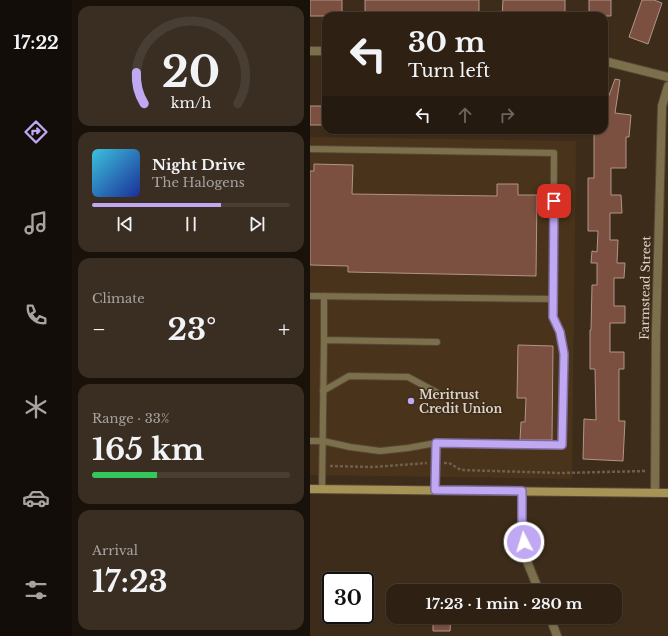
<!DOCTYPE html>
<html lang="en">
<head>
<meta charset="utf-8">
<style>
  body { margin:0; font-family:"Libre Baskerville",serif; background:#3a2e22; color:#f1f3f6; height:100vh; display:flex; flex-direction:column; font-size:15px; white-space:nowrap }
  * { box-sizing:border-box; margin:0 }
  p { font-size:13px; color:#a7a3a0 }
  .icon { flex:none; width:22px; height:22px; fill:none; stroke:currentColor; stroke-width:2; stroke-linecap:round; stroke-linejoin:round }
  .map { position:relative; flex:1; overflow:hidden }
  .details { display:flex; flex-direction:column; gap:6px; padding:6px; background:#19120b; width:238px }
  .details>* { flex:none }
  .guide { position:absolute; left:12px; top:12px; width:286px; height:122px; border-radius:12px; box-shadow:0 1px 3px #0004,0 0 0 1px #493e34; background:#2e2114; color:#f1f3f6; overflow:hidden }
  .speed { position:absolute; left:12px; top:572px; display:flex; gap:8px; font-size:20px; font-weight:700; text-align:center }
  .speed>* { display:grid; place-content:center; width:52px; height:52px; border-radius:50%; background:#2e2114; box-shadow:0 1px 3px #0004,0 0 0 1px #493e34; line-height:1 }
  .speed .limit { border:2px solid #111; border-radius:6px; background:#fff; color:#111 }
  .pin { position:absolute; display:grid; place-items:center; width:34px; height:34px; color:#fff; margin:-17px; border-radius:8px; box-shadow:0 2px 6px #0006 }
  .me { position:absolute; width:44px; margin:-22px; rotate:355deg; stroke-linejoin:round; filter:drop-shadow(0 0 3px #0008) }
  .turn { display:flex; align-items:center; gap:14px; height:84px; padding:0 20px; font-size:18px }
  .turn .icon { width:52px; height:52px; stroke-width:2.5 }
  .turn b { display:block; font-size:28px; line-height:34px }
  .lanes { display:flex; align-items:center; height:38px; padding:0 20px; background:#0003; justify-content:center; gap:20px; direction:ltr }
  .lanes .off { opacity:.35 }
  .big { font-size:30px; font-weight:700; line-height:1.1 }
  .details .card { flex:1; display:flex; flex-direction:column; justify-content:center; gap:6px; min-width:0; padding:0 14px; border-radius:12px; background:#3a2e22 }
  .details .dial { align-items:center; gap:0 }
  .dial svg { height:104px; overflow:visible; fill:none; stroke:#493e34; stroke-width:7; stroke-linecap:round; text-anchor:middle }
  .dial text { fill:#f1f3f6; stroke:none }
  .song { display:flex; align-items:center; gap:12px }
  .cover { width:48px; height:48px; border-radius:6px; background:linear-gradient(135deg,hsl(190 70% 55%),hsl(230 70% 35%)) }
  .played { height:4px; border-radius:2px; background:linear-gradient(90deg,#c0a8f3 65%,#493e34 65%) }
  .keys { display:flex; justify-content:space-around; direction:ltr }
  .heat { display:flex; justify-content:space-between; align-items:center; font-size:22px; direction:ltr }
  .charge { height:6px; border-radius:3px; background:linear-gradient(90deg,#34c759 33%,#493e34 0) }
  .trip { position:absolute; left:76px; top:584px; width:236px; height:40px; border-radius:12px; background:#2e2114; box-shadow:0 1px 3px #0004,0 0 0 1px #493e34; font-weight:700; line-height:40px; text-align:center }
  main { display:flex; flex:1; min-height:0 }
  .menu { display:flex; flex-direction:column; width:72px; justify-content:space-around; align-items:center; background:#120d08; color:#a7a3a0 }
  .menu .icon { width:28px; height:28px }
  .menu .selected { color:#c0a8f3 }
  .menu b { font-size:18px; color:#f1f3f6 }
  .map>svg:first-child { display:block }
</style>
</head>
<body>
<main>
<nav class="menu">
<b>17:22</b>
<svg class="icon selected" aria-label="directions" viewBox="0 0 24 24"><path d="M12 3l9 9-9 9-9-9zM9 14v-3h6M13 9l2 2-2 2"/></svg>
<svg class="icon" aria-label="music" viewBox="0 0 24 24"><path d="M9 18V5l10-2v13"/><circle cx="6" cy="18" r="3"/><circle cx="16" cy="16" r="3"/></svg>
<svg class="icon" aria-label="phone" viewBox="0 0 24 24"><path d="M5 4h4l2 5-3 2q2 4 5 5l2-3 5 2v4C11 20 4 13 5 4z"/></svg>
<svg class="icon" aria-label="climate" viewBox="0 0 24 24"><path d="M12 3v18M4 7l16 10M4 17L20 7"/></svg>
<svg class="icon" aria-label="car" viewBox="0 0 24 24"><path d="M5 17H2v-5l4-1 3-4h7l3 4 3 1v5h-3M9 17h6M6 11h13"/><circle cx="7" cy="17" r="2"/><circle cx="17" cy="17" r="2"/></svg>
<svg class="icon" aria-label="filters" viewBox="0 0 24 24"><path d="M4 7h16M4 17h16"/><circle cx="9" cy="7" r="2"/><circle cx="15" cy="17" r="2"/></svg>
</nav>
<section class="details">
<div class="card dial"><svg viewBox="0 0 100 80">
<path d="M14 69A42 42 0 1 1 86 69"/>
<path d="M14 69A42 42 0 0 1 8 45" stroke="#c0a8f3"/>
<text x="50" y="56" font-size="32" font-weight="700">20</text>
<text x="50" y="72" font-size="11">km/h</text>
</svg></div>
<div class="card">
<div class="song"><i class="cover"></i><div><b>Night Drive</b><p>The Halogens</p></div></div>
<div class="played"></div>
<div class="keys"><svg class="icon" aria-label="previous" viewBox="0 0 24 24"><path d="M18 5L8 12l10 7zM5 5v14"/></svg><svg class="icon" aria-label="pause" viewBox="0 0 24 24"><path d="M8 5v14M16 5v14"/></svg><svg class="icon" aria-label="next" viewBox="0 0 24 24"><path d="M6 5l10 7-10 7zM19 5v14"/></svg></div>
</div>
<div class="card"><p>Climate</p>
<div class="heat"><a>−</a><b class="big">23°</b><a>+</a></div>
</div>
<div class="card"><p>Range · 33%</p><b class="big">165 km</b><div class="charge"></div></div>
<div class="card"><p>Arrival</p><b class="big">17:23</b></div>
</section>
<div class="map">
<svg width="358" height="636" viewBox="0 0 358 636">
  <rect width="100%" height="100%" fill="#3d2c1a"/>
  <path fill="#49331a" d="M0,137L266,141L262,479L0,475Z"/>
  <path fill="#7b5040" stroke="#b29489" d="M0,0H32V16H0Z
    M55,0H169V16H55Z
    M193,0H255V16H192Z
    M279,0H301V16H279Z
    M332,0H344L352,3L338,44L319,37Z
    M305,79L310,80L305,113L321,115L319,137H316V168H301V195H311L312,213H300V240H308L307,263H315L314,278H304V306H315V323H300V352H314V369H309V421H315L313,461L273,459L274,419L286,420L285,369H280V330H281L282,285H287V263H281L282,251L287,252L288,231H278V178H284V130H294V101H297Z
    M0,106H16V125H0Z
    M4,164L43,165L42,194L187,196V184H208V195H227L226,276L38,272V266L0,265V171H4Z
    M208,345L243,346L242,440H210L211,422H215L216,398H207Z
    M123,617H141L140,631H123Z"/>
  <g fill="none" stroke-linecap="round" stroke-linejoin="round">
    <g stroke="#574736" stroke-width="8">
      <path id="service" d="M0,149L244,153L243,317L250,332L254,354L252,445L126,443L98,448L70,451L40,447L13,441H0
        M0,296L243,299
        M14,296V340L127,342
        M13,391L39,376L98,377L126,392
        M12,489L14,340
        M125,490L126,443"/>
    </g>
    <g stroke="#574736" stroke-width="10">
      <path id="minor" d="M0,51H16
        M294,61L358,77
        M212,491V520L214,554L229,591
        M345,492L346,333L352,106L358,86
        M240,617L247,636"/>
    </g>
    <g stroke="#574736" stroke-width="10">
      <path id="secondary" d="M0,489L358,493"/>
    </g>
    <path stroke="#6e5e4f" stroke-width="2.5" stroke-dasharray="3 2" stroke-linecap="butt" d="M134,463H139L151,470L251,473L337,471
      M20,466L63,467L117,463"/>
    <use href="#service" stroke="#7b704b" stroke-width="6"/>
    <use href="#minor" stroke="#7b704b" stroke-width="8"/>
    <use href="#secondary" stroke="#a69457" stroke-width="8"/>
  </g>
  <g fill="none" stroke-linecap="round" stroke-linejoin="round">
    <g stroke="#7d6d9e" stroke-width="10">
      <path id="route" d="M214,542L212,520V491L125,490L126,443L252,445L254,354L250,332L243,317L244,201"/>
    </g>
    <use href="#route" stroke="#c0a8f3" stroke-width="7"/>
  </g>
  <circle fill="#c0a8f3" stroke="#3d2c1a" stroke-width="1.5" cx="101" cy="401" r="4"/>
  <g text-anchor="middle" dominant-baseline="central" stroke-width="3" stroke-linejoin="round" paint-order="stroke">
    <g font-size="12" fill="#ddd2c7" stroke="#3d2c1a">
      <text transform="translate(335 288) rotate(-89)">Farmstead Street</text>
    </g>
    <g font-size="12" font-weight="bold" fill="#ddd2c7" stroke="#3d2c1a" text-anchor="start">
      <text x="109" y="394">Meritrust<tspan x="109" dy="14">Credit Union</tspan></text>
    </g>
  </g>
</svg>
<div class="speed"><div class="limit">30</div></div>
<div class="pin" style="left:244px;top:201px;background:#d93025"><svg class="icon" aria-label="arrive" viewBox="0 0 24 24"><path d="M6 21V4h12l-3 4 3 4H6"/></svg></div>
<svg class="me" style="left:214px;top:542px" viewBox="-20 -20 40 40"><circle r="17" fill="#c0a8f3" stroke="#fff" stroke-width="3"/><path d="M0-11L8 9 0 5-8 9z" fill="#fff"/></svg>
<div class="trip">17:23 · 1 min · 280 m</div>
<div class="guide">
<div class="turn"><svg class="icon" aria-label="left" viewBox="0 0 24 24"><path d="M17 20v-9H6M10 6l-5 5 5 5"/></svg><div><b>30 m</b>Turn left</div></div>
<div class="lanes"><svg class="icon" aria-label="left" viewBox="0 0 24 24"><path d="M17 20v-9H6M10 6l-5 5 5 5"/></svg><svg class="icon off" aria-label="ahead" viewBox="0 0 24 24"><path d="M12 20V5M6 11l6-6 6 6"/></svg><svg class="icon off" aria-label="right" viewBox="0 0 24 24"><path d="M7 20v-9h11M14 6l5 5-5 5"/></svg></div>
</div>
</div>
</main>
</body>
</html>
